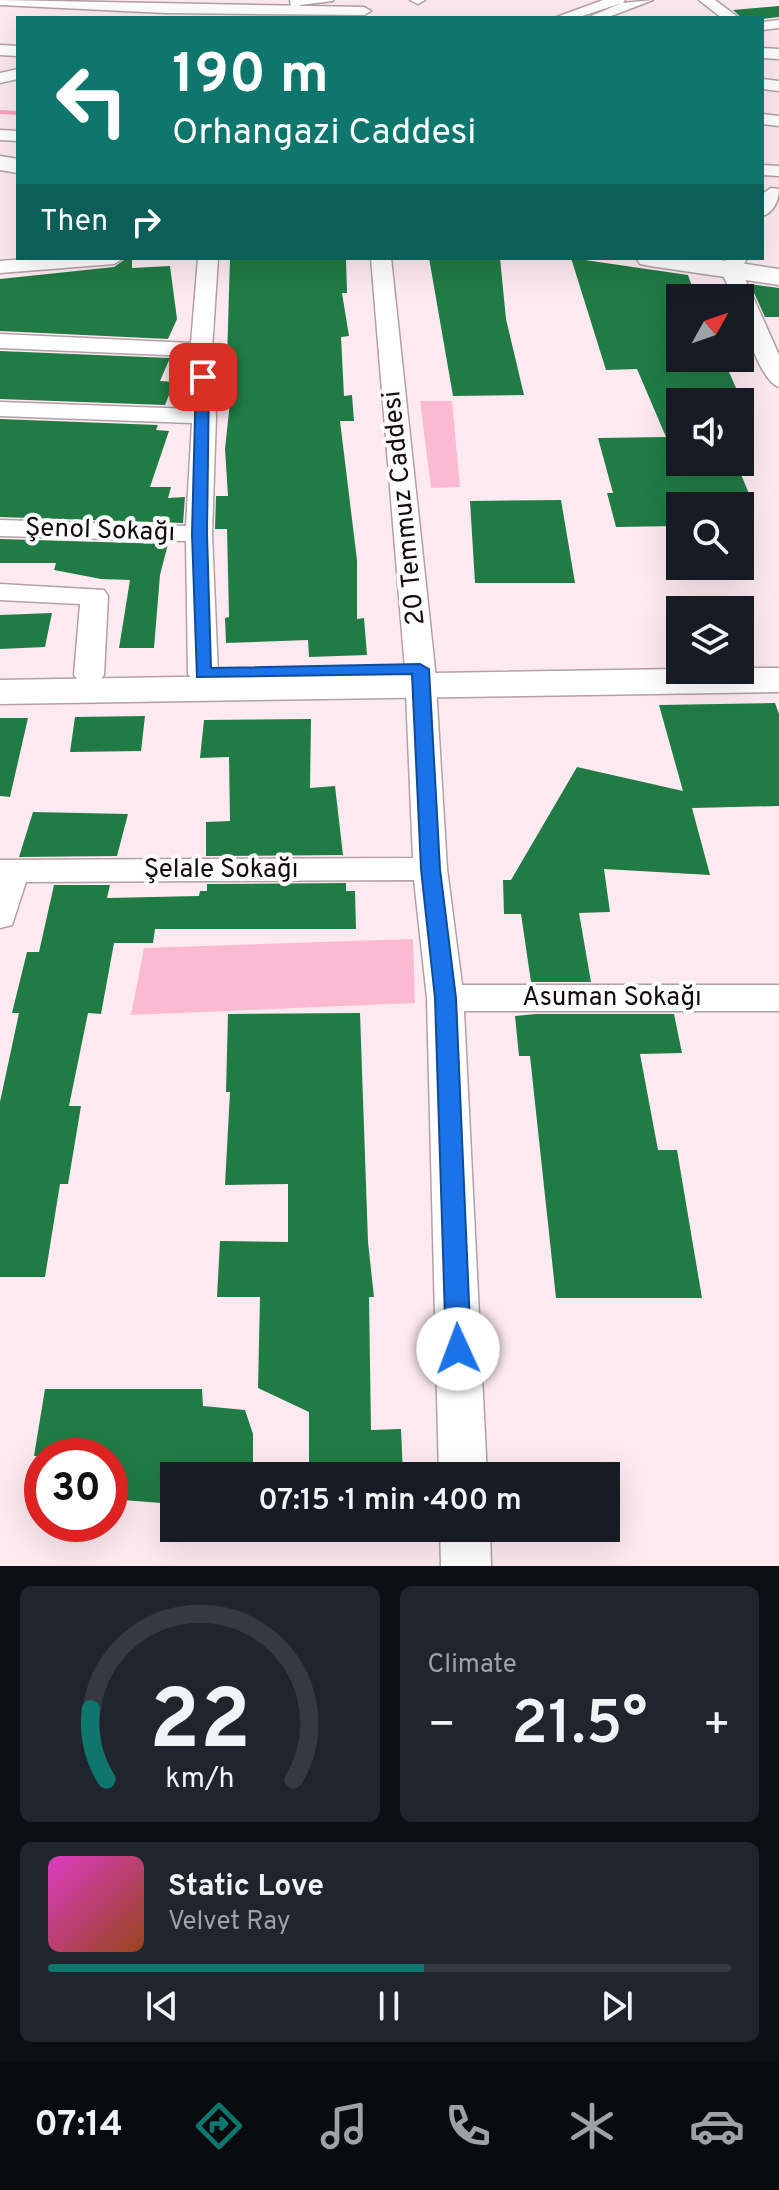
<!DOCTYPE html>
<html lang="en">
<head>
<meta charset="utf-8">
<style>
  body { margin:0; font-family:Overpass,sans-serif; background:#20242c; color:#f1f3f6; height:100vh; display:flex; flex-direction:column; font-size:30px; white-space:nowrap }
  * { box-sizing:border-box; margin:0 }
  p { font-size:26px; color:#9ea1a6 }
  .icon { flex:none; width:44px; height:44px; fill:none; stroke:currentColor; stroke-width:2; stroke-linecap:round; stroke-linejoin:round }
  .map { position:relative; height:1566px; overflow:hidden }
  .details { display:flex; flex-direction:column; gap:20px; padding:20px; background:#0d0f14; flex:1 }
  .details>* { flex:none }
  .top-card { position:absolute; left:16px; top:16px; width:748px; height:244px; border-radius:0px; box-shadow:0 8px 32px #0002; background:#0f766e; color:#fff; overflow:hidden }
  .needle { width:52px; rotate:50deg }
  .fabs { position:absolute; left:666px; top:284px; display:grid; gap:16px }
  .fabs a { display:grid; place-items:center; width:88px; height:88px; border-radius:0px; background:#171b24; box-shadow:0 8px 32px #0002; font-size:40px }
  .speed { position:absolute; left:24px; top:1438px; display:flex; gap:16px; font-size:40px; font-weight:700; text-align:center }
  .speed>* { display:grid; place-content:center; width:104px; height:104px; border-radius:50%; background:#171b24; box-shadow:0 8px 32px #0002; line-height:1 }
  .speed .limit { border:12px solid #d22; background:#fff; color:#111 }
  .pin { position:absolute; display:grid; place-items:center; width:68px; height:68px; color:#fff; margin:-34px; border-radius:16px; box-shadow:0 4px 12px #0006 }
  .me { position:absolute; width:88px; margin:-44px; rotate:358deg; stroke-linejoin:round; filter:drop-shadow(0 0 6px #0008) }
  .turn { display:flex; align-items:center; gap:28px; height:168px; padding:0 24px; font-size:36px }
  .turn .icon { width:104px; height:104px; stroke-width:2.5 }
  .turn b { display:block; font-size:56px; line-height:68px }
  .then { display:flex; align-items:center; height:76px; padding:0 24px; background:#0003; gap:16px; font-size:30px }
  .big { font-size:60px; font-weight:600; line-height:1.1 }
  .details .card { flex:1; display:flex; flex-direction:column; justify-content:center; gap:12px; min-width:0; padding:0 28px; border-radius:12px; background:#20242c }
  .details .dial { align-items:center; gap:0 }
  .dial svg { height:208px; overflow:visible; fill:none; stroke:#363941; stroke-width:7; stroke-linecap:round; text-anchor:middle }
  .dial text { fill:#f1f3f6; stroke:none }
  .song { display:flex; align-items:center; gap:24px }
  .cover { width:96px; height:96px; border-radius:12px; background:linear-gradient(135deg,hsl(310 70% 55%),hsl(20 70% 35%)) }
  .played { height:8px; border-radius:4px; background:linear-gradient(90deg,#0f766e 55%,#363941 55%) }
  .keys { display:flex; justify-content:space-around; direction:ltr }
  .heat { display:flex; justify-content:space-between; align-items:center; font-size:44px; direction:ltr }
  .details .tiles { flex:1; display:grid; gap:20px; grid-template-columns:1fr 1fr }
  .card:last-child { grid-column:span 2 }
  .trip { position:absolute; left:160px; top:1462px; width:460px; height:80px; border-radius:0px; background:#171b24; box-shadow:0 8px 32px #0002; font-weight:600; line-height:80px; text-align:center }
  .dock { display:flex; height:128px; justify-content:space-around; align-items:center; background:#090b0e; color:#9ea1a6 }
  .dock .icon { width:56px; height:56px }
  .dock .current { color:#0f766e }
  .dock b { font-size:36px; color:#f1f3f6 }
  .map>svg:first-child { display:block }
</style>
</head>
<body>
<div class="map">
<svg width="779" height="1566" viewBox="0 0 779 1566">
  <rect width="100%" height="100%" fill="#fdeaf0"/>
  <path fill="#fbbad1" d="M420,401H452L460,487L431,488Z
    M413,939L415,1003L131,1015L144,948Z"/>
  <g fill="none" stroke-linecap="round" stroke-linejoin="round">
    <path stroke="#fd9fc2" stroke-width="4" d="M0,112L18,113"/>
  </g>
  <path fill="#217b45" d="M779,6V17L762,19L742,18L733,10Z
    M127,258H132V268L170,266L177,319L168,339L0,331V279L114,267Z
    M230,258H346L347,293H342L349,336L341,337L344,396L352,395L354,421H340L357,560V619L364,618L367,655L309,657L308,640L226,643L225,618L229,617L227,529H215L216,496H228L225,449L231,392H226Z
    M429,258H500L506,319L524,395L453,396Z
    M571,258L688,275L694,292L680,295V358H723L736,388H727L733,402H680V462H736L754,506H680V526L616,527L607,493H613L598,438L666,437L637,369L606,370Z
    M750,284L779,288V317H765Z
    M0,351L170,358L160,381L174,382L165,405L0,399Z
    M0,419L158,425L156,430L169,431L150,487H171L168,498L185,497L183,523L0,517Z
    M561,500L575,583H475L470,501Z
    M0,539L168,544L160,575L154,648H119L130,580L101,579L54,570L56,563H0Z
    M52,613L45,647L0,649V615Z
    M775,703L779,714V806L692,808L710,875L604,869L610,912L579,913L591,982H531L521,914H504L503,880H511L577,767L683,791L659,705Z
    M145,716L141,751L70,752L75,717Z
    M0,718H28L10,797L0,796Z
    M311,719L310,788L335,786L343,855L206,856V822L230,821L229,757L200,758L204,720Z
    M33,812L128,814L117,856L19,857Z
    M346,883V891H355L356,929H155L153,943H114L101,1014L88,1013L69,1106H81L68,1184H60L45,1277H0V1102L19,1013H12L27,952H39L54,885H110L107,898L199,896L200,891H207V884Z
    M360,1013L368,1242L374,1297H369L371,1430L401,1429L403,1476H309V1412L258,1388L260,1297H217L220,1241L288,1242V1184L225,1185L230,1092H226L228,1014Z
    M536,1014H674L682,1053L640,1054L658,1150H677L702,1298H556L530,1056H519L515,1016Z
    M45,1389H202L203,1406L245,1410L253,1434V1476H174V1504L110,1499V1456H34Z"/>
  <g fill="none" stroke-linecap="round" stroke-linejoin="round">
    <g stroke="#b3a0a6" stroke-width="3">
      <path id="pedestrian" d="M290,0H333V1L300,5L296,11L291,8Z"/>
    </g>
    <g stroke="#b3a0a6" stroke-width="3">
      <path id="minor" d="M0,0L364,7L371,11L364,15L165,13L0,5Z
        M410,0H425L418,4Z
        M603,0H625L623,3L653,0L606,18L591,16L622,3L576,18H554Z
        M699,0H715L739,18H722Z
        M779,20V28L762,30V22Z
        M0,45L18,46V56L0,55Z
        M762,48L779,49V59L762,58Z
        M18,69V79L0,83V73Z
        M762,79L779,81V91L762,89Z
        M762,114L779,116V126L762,124Z
        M0,130L18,131V141L0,140Z
        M762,165L779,166V176L762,175Z
        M771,188L779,189C779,200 774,213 762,216V194Z
        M38,258H124L114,264L0,273V261Z
        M198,258H218L212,350L216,416L212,534L218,674L213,680H193L188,674L186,541L0,536V520L186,526L192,423L0,416V402L192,409L190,356L0,348V334L191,343Z
        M371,258H391L435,669L447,869L462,985H779V1011H464L487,1476H439L427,998L414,880L26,882L12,925L0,928V860L413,858L405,669Z
        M727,258H747L741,270L779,355V387C760,382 740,317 740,298H733L721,270Z
        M0,584L104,590L108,596L104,675L99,681H79L74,675L80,604L0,600Z
        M440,1528H490L491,1566H441Z"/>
    </g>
    <g stroke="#b3a0a6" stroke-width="3">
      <path id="secondary" d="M0,156L18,159V173L0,170Z
        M636,258H707L779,269V285L650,266L640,264Z
        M740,668H779V692L0,704V680Z"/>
    </g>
    <use href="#pedestrian" fill="#fff" fill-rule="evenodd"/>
    <use href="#minor" fill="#fff" fill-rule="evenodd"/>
    <use href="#secondary" fill="#fff" fill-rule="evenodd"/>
  </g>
  <path fill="#1a73e8" stroke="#114b97" stroke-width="2" d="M203,373L209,377L207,534L211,668L420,664L429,669L440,869L456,998L471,1349L467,1356L458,1359L449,1356L446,1349L435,998L421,869L412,674L197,677L192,534L196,377Z"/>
  <g text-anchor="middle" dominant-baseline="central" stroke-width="8" stroke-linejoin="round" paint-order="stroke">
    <g font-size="26" fill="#130c0e" stroke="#fdfdfd">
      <text transform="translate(405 508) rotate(-96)">20 Temmuz Caddesi</text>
      <text transform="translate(100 531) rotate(2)">Şenol Sokağı</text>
      <text x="221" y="870">Şelale Sokağı</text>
      <text x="612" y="998">Asuman Sokağı</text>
    </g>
  </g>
</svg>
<div class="fabs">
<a><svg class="needle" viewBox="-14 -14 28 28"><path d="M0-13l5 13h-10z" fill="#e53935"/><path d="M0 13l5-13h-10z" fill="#9ea1a6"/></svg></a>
<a><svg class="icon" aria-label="sound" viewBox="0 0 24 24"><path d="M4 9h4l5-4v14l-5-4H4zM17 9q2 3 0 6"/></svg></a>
<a><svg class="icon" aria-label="search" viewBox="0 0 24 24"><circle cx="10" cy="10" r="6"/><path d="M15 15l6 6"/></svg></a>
<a><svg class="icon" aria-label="layers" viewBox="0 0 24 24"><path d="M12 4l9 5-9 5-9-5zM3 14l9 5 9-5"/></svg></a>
</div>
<div class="speed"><div class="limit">30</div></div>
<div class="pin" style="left:203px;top:377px;background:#d93025"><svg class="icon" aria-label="arrive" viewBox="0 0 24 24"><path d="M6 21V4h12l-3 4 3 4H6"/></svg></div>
<svg class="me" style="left:458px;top:1349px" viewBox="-20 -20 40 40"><circle r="19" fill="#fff"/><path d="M0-13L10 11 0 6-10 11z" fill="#1a73e8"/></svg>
<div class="trip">07:15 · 1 min · 400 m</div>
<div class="top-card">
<div class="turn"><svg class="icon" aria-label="left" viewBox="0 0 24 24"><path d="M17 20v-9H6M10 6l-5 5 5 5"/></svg><div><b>190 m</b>Orhangazi Caddesi</div></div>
<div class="then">Then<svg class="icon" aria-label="right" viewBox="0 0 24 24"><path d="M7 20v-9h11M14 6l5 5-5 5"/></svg></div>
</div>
</div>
<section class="details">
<div class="tiles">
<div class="card dial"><svg viewBox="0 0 100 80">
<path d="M14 69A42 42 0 1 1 86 69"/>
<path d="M14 69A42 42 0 0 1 8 42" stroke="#0f766e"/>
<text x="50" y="56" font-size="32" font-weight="700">22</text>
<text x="50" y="72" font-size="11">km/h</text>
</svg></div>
<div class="card"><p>Climate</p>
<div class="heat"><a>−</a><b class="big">21.5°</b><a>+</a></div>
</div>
<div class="card">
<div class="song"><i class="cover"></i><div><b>Static Love</b><p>Velvet Ray</p></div></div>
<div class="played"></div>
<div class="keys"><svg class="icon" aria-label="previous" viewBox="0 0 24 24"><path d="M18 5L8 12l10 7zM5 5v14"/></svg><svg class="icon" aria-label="pause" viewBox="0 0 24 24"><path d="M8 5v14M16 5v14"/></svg><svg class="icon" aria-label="next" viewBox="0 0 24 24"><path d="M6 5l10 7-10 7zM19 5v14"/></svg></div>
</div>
</div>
</section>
<nav class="dock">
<b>07:14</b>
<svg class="icon current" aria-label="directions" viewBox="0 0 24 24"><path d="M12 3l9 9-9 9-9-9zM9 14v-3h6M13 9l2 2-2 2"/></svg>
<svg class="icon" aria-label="music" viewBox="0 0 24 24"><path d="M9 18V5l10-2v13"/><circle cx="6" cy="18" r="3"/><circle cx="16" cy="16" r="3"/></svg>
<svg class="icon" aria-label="phone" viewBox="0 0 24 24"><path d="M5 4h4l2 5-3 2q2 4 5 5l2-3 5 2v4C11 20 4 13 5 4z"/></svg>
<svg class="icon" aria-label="climate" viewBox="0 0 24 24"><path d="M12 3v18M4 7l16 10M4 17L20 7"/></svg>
<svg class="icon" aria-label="car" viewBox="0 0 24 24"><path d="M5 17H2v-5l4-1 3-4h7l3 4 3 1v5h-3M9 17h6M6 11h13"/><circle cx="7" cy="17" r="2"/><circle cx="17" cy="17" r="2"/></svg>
</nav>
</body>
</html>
